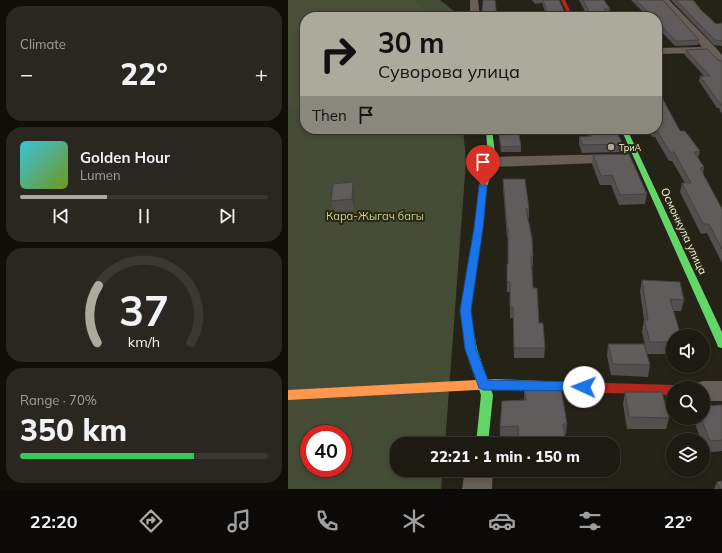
<!DOCTYPE html>
<html lang="en">
<head>
<meta charset="utf-8">
<style>
  body { margin:0; font-family:Mulish,sans-serif; background:#29271f; color:#f1f3f6; height:100vh; display:flex; flex-direction:column; font-size:15px; white-space:nowrap }
  * { box-sizing:border-box; margin:0 }
  p { font-size:13px; color:#a0a19f }
  .icon { flex:none; width:22px; height:22px; fill:none; stroke:currentColor; stroke-width:2; stroke-linecap:round; stroke-linejoin:round }
  .map { position:relative; flex:1; overflow:hidden }
  .drawer { display:flex; flex-direction:column; gap:6px; padding:6px; background:#0f0e09; width:288px }
  .drawer>* { flex:none }
  .guide { position:absolute; left:12px; top:12px; width:362px; height:122px; border-radius:16px; box-shadow:0 2px 6px #0003,0 0 0 1px #3a3831; background:#acaa9d; color:#111; overflow:hidden }
  .fabs { position:absolute; left:378px; top:329px; display:grid; gap:8px }
  .fabs a { display:grid; place-items:center; width:44px; height:44px; border-radius:50%; background:#1c1a11; box-shadow:0 2px 6px #0003,0 0 0 1px #3a3831; font-size:20px }
  .speed { position:absolute; left:12px; top:425px; display:flex; gap:8px; font-size:20px; font-weight:700; text-align:center }
  .speed>* { display:grid; place-content:center; width:52px; height:52px; border-radius:50%; background:#1c1a11; box-shadow:0 2px 6px #0003,0 0 0 1px #3a3831; line-height:1 }
  .speed .limit { border:6px solid #d22; background:#fff; color:#111 }
  .pin { position:absolute; display:grid; place-items:center; width:34px; height:34px; color:#fff; margin:-41px -17px; border-radius:50% 50% 50% 0; rotate:-45deg; box-shadow:0 0 4px #0007 }
  .pin .icon { rotate:45deg }
  .me { position:absolute; width:44px; margin:-22px; rotate:272deg; stroke-linejoin:round; filter:drop-shadow(0 0 3px #0008) }
  .turn { display:flex; align-items:center; gap:14px; height:84px; padding:0 12px; font-size:18px }
  .turn .icon { width:52px; height:52px; stroke-width:2.5 }
  .turn b { display:block; font-size:28px; line-height:34px }
  .then { display:flex; align-items:center; height:38px; padding:0 12px; background:#0003; gap:8px; font-size:15px }
  .big { font-size:30px; font-weight:800; line-height:1.1 }
  .drawer .card { flex:1; display:flex; flex-direction:column; justify-content:center; gap:6px; min-width:0; padding:0 14px; border-radius:16px; background:#29271f }
  .drawer .dial { align-items:center; gap:0 }
  .dial svg { height:104px; overflow:visible; fill:none; stroke:#3a3831; stroke-width:7; stroke-linecap:round; text-anchor:middle }
  .dial text { fill:#f1f3f6; stroke:none }
  .song { display:flex; align-items:center; gap:12px }
  .cover { width:48px; height:48px; border-radius:6px; background:linear-gradient(135deg,hsl(190 70% 55%),hsl(80 70% 35%)) }
  .played { height:4px; border-radius:2px; background:linear-gradient(90deg,#acaa9d 35%,#3a3831 35%) }
  .keys { display:flex; justify-content:space-around; direction:ltr }
  .heat { display:flex; justify-content:space-between; align-items:center; font-size:22px; direction:ltr }
  .charge { height:6px; border-radius:3px; background:linear-gradient(90deg,#34c759 70%,#3a3831 0) }
  .trip { position:absolute; left:102px; top:437px; width:230px; height:40px; border-radius:16px; background:#1c1a11; box-shadow:0 2px 6px #0003,0 0 0 1px #3a3831; font-weight:800; line-height:40px; text-align:center }
  .tabs { display:flex; height:64px; justify-content:space-around; align-items:center; background:#0b0a07; color:#a0a19f }
  .tabs .icon { width:28px; height:28px }
  .tabs .selected { color:#acaa9d }
  .tabs b { font-size:18px; color:#f1f3f6 }
  main { display:flex; flex:1; min-height:0 }
  .map>svg:first-child { display:block }
</style>
</head>
<body>
<main>
<section class="drawer">
<div class="card"><p>Climate</p>
<div class="heat"><a>−</a><b class="big">22°</b><a>+</a></div>
</div>
<div class="card">
<div class="song"><i class="cover"></i><div><b>Golden Hour</b><p>Lumen</p></div></div>
<div class="played"></div>
<div class="keys"><svg class="icon" aria-label="previous" viewBox="0 0 24 24"><path d="M18 5L8 12l10 7zM5 5v14"/></svg><svg class="icon" aria-label="pause" viewBox="0 0 24 24"><path d="M8 5v14M16 5v14"/></svg><svg class="icon" aria-label="next" viewBox="0 0 24 24"><path d="M6 5l10 7-10 7zM19 5v14"/></svg></div>
</div>
<div class="card dial"><svg viewBox="0 0 100 80">
<path d="M14 69A42 42 0 1 1 86 69"/>
<path d="M14 69A42 42 0 0 1 15 25" stroke="#acaa9d"/>
<text x="50" y="56" font-size="32" font-weight="700">37</text>
<text x="50" y="72" font-size="11">km/h</text>
</svg></div>
<div class="card"><p>Range · 70%</p><b class="big">350 km</b><div class="charge"></div></div>
</section>
<div class="map">
<svg width="434" height="489" viewBox="0 0 434 489">
  <rect width="100%" height="100%" fill="#252317"/>
  <path fill="#454c36" fill-rule="evenodd" d="M0,0H152L172,16L17,17V129H175L178,161L157,444H109V470H155L153,489H0ZM21,434H55V468H21Z"/>
  <path fill="#495037" d="M0,0H125L146,17H17V108L0,109Z"/>
  <g fill="none" stroke-linecap="round" stroke-linejoin="round">
    <path fill="#675e57" fill-rule="evenodd" d="M182,0H190L192,17H182Z
      M372,0H381L428,48L434,55V65L430,64L420,53L369,54V48L414,47Z
      M331,154L336,156L339,159L336,162L204,167L198,165L196,162L198,159L204,157Z
      M415,381H434V401H415V388H404L406,384Z
      M177,470H205L204,489H174Z"/>
    <path fill="#63d668" fill-rule="evenodd" d="M198,129H204L208,162L199,186L195,228L182,310L189,349L205,395L200,444H188L193,395L177,349L172,310L187,228L191,186L200,162Z
      M333,129H339L434,332V348L430,347L429,344Z"/>
    <path fill="#ff974d" fill-rule="evenodd" d="M207,379L254,381L258,383L260,386L258,389L254,391L207,389L0,400V390Z"/>
    <path fill="#b3261e" fill-rule="evenodd" d="M273,0H277L285,17H281Z
      M254,381L385,385L390,388H385V395L254,391L250,389L248,386L250,383Z"/>
  </g>
  <path fill="#534f4e" d="M195,0L209,17H196L195,15Z
    M244,0H271L279,17H259L254,3L247,4Z
    M291,0H316L322,9L321,15H319L320,17H300Z
    M343,0H375L411,40L410,45L387,46L369,27V17H360Z
    M383,0H405L413,10L428,24L434,23V46L426,45Z
    M398,50L434,61V115L431,108H429L411,81L412,76H416L397,55Z
    M210,129H230L233,146V152H213Z
    M298,129H327L335,144L334,152L294,153L291,144V137L301,136Z
    M360,129H369L392,131L412,151L410,158L416,167L415,174L434,209V263L419,233L413,234L392,192L394,183H397L384,161H381L367,137H364Z
    M305,155L359,194L357,204L331,205L323,185H312L304,164Z
    M215,179L241,209V218H240L245,256V266H244L245,288L251,323L257,348L256,358H226L225,318H222V292H219V264H220V238H219L215,188Z
    M66,192V210L46,211L43,201Z
    M354,280L396,300L393,311H385V354H359L354,332L356,320L352,291Z
    M320,344L362,365L360,377L323,375L319,356Z
    M236,389L279,424L278,435H277L278,444H230V437L212,438V427L236,400Z
    M337,392L381,418L378,429H339L335,404Z
    M434,405V451L418,453L415,444V440H413L405,418H415Z
    M232,470H280L279,473L232,475Z
    M429,482L434,489H426Z"/>
  <path fill="#434040" d="M65,182L66,192V210L64,199Z"/>
  <path fill="#605c5b" stroke="#434040" d="M195,0H207L209,17H198L194,11Z
    M255,0H271L279,17H266L265,14H260Z
    M295,0H316L322,9H316L320,17H304Z
    M348,0H375L411,40L388,41L369,21V17H365Z
    M388,0H405L413,10L428,24L434,23V41L427,40Z
    M419,49L430,60L434,61V106L432,102H431L412,76H422L398,50Z
    M369,92H371L392,131H397L412,151L406,152L416,167L412,168L434,209V249L421,224H415L394,183H403L386,152H382L368,129H365H369Z
    M210,129H230L233,146L213,147Z
    M301,129H327L335,144L295,145L291,137L304,136Z
    M341,154L359,194L332,195L324,175L313,176L305,155Z
    M215,179H237L241,209H238L244,238L245,256H243L245,288H249L251,323H255L257,348H226L225,307H222V282H219V264H220V228H219Z
    M65,182L64,199L43,201L45,184Z
    M354,280L392,282L396,300L382,299L393,336H385V342H362L356,320H360Z
    M320,344H356L362,365L325,364Z
    M273,388L279,424H275L278,444H231L230,426L212,427L214,401L238,400L236,389Z
    M337,392H374L381,418L341,417Z
    M434,405V440L422,441L413,418H415V406Z
    M434,481V489H432L429,482Z"/>
  <path fill="#1a73e8" stroke="#114b97" d="M195,183L199,186L195,228L183,310L188,349L200,380L296,382L300,383L302,387L300,390L296,391L196,390L191,388L190,385L177,349L172,310L186,228L191,186Z"/>
  <circle fill="#acaa9d" stroke="#2b2711" stroke-width="1.5" cx="323" cy="147" r="4"/>
  <g text-anchor="middle" dominant-baseline="central" stroke-width="4" stroke-linejoin="round" paint-order="stroke">
    <g font-size="9" fill="#f5f3e5" stroke="#2b2711" text-anchor="start">
      <text x="331" y="147">ТриА</text>
    </g>
    <g font-size="11" fill="#c3d49e" stroke="#2b2711">
      <text x="87" y="216">Кара-Жыгач багы</text>
    </g>
    <g font-size="11" fill="#f5f3e5" stroke="#2b2711">
      <text transform="translate(396 231) rotate(65)">Осмонкула улица</text>
    </g>
  </g>
</svg>
<div class="fabs">
<a><svg class="icon" aria-label="sound" viewBox="0 0 24 24"><path d="M4 9h4l5-4v14l-5-4H4zM17 9q2 3 0 6"/></svg></a>
<a><svg class="icon" aria-label="search" viewBox="0 0 24 24"><circle cx="10" cy="10" r="6"/><path d="M15 15l6 6"/></svg></a>
<a><svg class="icon" aria-label="layers" viewBox="0 0 24 24"><path d="M12 4l9 5-9 5-9-5zM3 14l9 5 9-5"/></svg></a>
</div>
<div class="speed"><div class="limit">40</div></div>
<div class="pin" style="left:195px;top:186px;background:#d93025"><svg class="icon" aria-label="arrive" viewBox="0 0 24 24"><path d="M6 21V4h12l-3 4 3 4H6"/></svg></div>
<svg class="me" style="left:296px;top:387px" viewBox="-20 -20 40 40"><circle r="19" fill="#fff"/><path d="M0-13L10 11 0 6-10 11z" fill="#1a73e8"/></svg>
<div class="trip">22:21 · 1 min · 150 m</div>
<div class="guide">
<div class="turn"><svg class="icon" aria-label="right" viewBox="0 0 24 24"><path d="M7 20v-9h11M14 6l5 5-5 5"/></svg><div><b>30 m</b>Суворова улица</div></div>
<div class="then">Then<svg class="icon" aria-label="arrive" viewBox="0 0 24 24"><path d="M6 21V4h12l-3 4 3 4H6"/></svg></div>
</div>
</div>
</main>
<nav class="tabs">
<b>22:20</b>
<svg class="icon selected" aria-label="directions" viewBox="0 0 24 24"><path d="M12 3l9 9-9 9-9-9zM9 14v-3h6M13 9l2 2-2 2"/></svg>
<svg class="icon" aria-label="music" viewBox="0 0 24 24"><path d="M9 18V5l10-2v13"/><circle cx="6" cy="18" r="3"/><circle cx="16" cy="16" r="3"/></svg>
<svg class="icon" aria-label="phone" viewBox="0 0 24 24"><path d="M5 4h4l2 5-3 2q2 4 5 5l2-3 5 2v4C11 20 4 13 5 4z"/></svg>
<svg class="icon" aria-label="climate" viewBox="0 0 24 24"><path d="M12 3v18M4 7l16 10M4 17L20 7"/></svg>
<svg class="icon" aria-label="car" viewBox="0 0 24 24"><path d="M5 17H2v-5l4-1 3-4h7l3 4 3 1v5h-3M9 17h6M6 11h13"/><circle cx="7" cy="17" r="2"/><circle cx="17" cy="17" r="2"/></svg>
<svg class="icon" aria-label="filters" viewBox="0 0 24 24"><path d="M4 7h16M4 17h16"/><circle cx="9" cy="7" r="2"/><circle cx="15" cy="17" r="2"/></svg>
<b>22°</b>
</nav>
</body>
</html>
